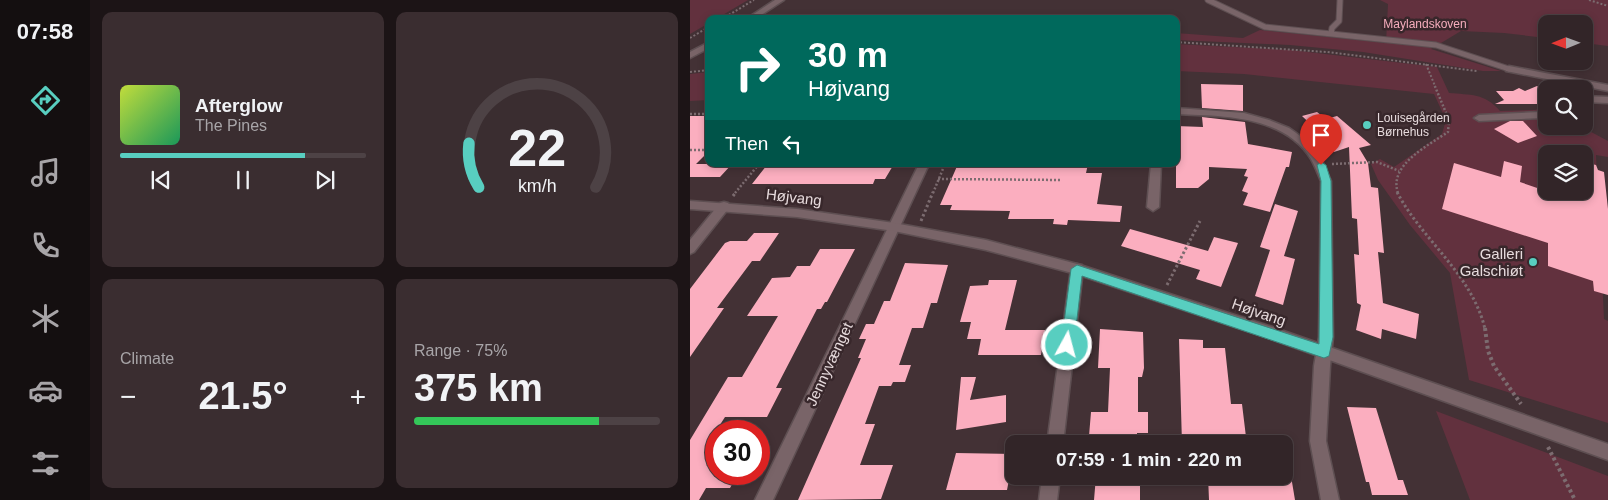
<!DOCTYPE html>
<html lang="en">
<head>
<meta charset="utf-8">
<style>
  body { margin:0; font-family:Helvetica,sans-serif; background:#3a2d30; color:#f1f3f6; height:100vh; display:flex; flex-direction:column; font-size:19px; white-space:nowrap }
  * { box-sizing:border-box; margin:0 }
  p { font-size:16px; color:#a8a5a8 }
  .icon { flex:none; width:28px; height:28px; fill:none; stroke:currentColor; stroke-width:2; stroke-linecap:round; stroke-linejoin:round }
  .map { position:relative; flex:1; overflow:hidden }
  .side { display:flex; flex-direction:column; gap:12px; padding:12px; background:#1c1416; width:600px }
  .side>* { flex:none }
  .banner { position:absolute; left:15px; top:15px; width:475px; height:152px; border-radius:10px; box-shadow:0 2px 8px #0003,0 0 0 1px #4d4245; background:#00695c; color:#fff; overflow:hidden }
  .needle { width:32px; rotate:269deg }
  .controls { position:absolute; left:848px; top:15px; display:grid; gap:10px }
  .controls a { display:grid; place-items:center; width:55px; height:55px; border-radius:10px; background:#322528; box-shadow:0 2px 8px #0003,0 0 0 1px #4d4245; font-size:25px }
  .speed { position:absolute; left:15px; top:420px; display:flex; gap:10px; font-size:25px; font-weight:700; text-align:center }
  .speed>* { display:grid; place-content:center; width:65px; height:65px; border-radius:50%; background:#322528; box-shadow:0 2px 8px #0003,0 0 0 1px #4d4245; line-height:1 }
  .speed .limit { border:8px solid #d22; background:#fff; color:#111 }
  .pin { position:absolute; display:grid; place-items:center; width:42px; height:42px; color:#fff; margin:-51px -21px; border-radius:50% 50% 50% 0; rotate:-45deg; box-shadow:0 0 5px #0007 }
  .pin .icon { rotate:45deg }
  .me { position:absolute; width:55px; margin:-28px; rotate:7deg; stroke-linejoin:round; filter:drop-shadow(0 0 4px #0008) }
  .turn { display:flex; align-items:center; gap:18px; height:105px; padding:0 20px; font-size:22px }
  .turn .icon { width:65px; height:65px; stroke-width:2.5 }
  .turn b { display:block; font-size:35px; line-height:42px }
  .then { display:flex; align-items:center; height:48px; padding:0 20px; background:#0003; gap:10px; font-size:19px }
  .big { font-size:38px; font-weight:800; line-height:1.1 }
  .side .tile { flex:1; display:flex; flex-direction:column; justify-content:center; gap:8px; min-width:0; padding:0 18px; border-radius:10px; background:#3a2d30 }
  .side .dial { align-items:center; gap:0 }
  .dial svg { height:130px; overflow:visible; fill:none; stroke:#4d4245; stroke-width:7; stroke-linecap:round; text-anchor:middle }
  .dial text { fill:#f1f3f6; stroke:none }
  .song { display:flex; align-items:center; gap:15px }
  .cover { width:60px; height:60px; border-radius:8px; background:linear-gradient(135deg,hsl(70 70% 55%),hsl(150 70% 35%)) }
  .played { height:5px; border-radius:2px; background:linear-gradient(90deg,#58cec0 75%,#4d4245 75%) }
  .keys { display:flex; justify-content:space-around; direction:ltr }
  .heat { display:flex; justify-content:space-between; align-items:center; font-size:28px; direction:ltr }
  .charge { height:8px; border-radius:4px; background:linear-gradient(90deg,#34c759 75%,#4d4245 0) }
  .side .tiles { flex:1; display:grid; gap:12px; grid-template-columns:repeat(2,1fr) }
  .trip { position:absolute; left:315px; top:435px; width:288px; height:50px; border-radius:10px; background:#322528; box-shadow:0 2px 8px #0003,0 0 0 1px #4d4245; font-weight:800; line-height:50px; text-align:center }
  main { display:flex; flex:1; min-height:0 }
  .menu { display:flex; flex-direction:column; width:90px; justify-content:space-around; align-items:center; background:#140f10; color:#a8a5a8 }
  .menu .icon { width:35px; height:35px }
  .menu .active { color:#58cec0 }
  .menu b { font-size:22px; color:#f1f3f6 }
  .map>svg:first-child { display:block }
</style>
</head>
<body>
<main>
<nav class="menu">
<b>07:58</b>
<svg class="icon active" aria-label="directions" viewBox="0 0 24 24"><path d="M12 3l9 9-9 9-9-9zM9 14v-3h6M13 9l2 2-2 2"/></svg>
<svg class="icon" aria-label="music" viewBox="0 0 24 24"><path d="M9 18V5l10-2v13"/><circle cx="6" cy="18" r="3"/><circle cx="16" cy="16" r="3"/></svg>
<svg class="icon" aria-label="phone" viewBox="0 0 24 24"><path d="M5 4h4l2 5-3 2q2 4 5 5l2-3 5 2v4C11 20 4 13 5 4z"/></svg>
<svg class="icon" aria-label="climate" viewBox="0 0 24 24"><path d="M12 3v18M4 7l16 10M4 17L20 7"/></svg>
<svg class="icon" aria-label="car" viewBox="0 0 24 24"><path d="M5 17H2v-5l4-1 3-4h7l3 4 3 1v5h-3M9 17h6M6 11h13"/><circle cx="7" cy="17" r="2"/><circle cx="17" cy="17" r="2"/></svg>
<svg class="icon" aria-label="filters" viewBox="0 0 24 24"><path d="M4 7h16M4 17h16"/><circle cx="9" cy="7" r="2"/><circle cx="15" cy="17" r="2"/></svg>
</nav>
<section class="side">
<div class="tiles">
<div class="tile">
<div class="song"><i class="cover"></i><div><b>Afterglow</b><p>The Pines</p></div></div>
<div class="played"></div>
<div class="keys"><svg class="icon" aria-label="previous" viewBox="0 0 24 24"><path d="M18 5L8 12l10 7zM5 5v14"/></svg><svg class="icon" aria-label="pause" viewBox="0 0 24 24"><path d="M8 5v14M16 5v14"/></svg><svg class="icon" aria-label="next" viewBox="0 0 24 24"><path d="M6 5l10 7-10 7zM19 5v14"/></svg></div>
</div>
<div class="tile dial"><svg viewBox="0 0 100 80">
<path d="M14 69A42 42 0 1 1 86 69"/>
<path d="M14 69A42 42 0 0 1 8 42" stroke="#58cec0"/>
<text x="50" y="56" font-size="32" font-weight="700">22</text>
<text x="50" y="72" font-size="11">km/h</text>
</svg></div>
<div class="tile"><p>Climate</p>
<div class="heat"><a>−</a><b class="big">21.5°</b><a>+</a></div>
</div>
<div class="tile"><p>Range · 75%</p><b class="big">375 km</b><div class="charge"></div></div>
</div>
</section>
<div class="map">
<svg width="918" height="500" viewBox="0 0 918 500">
  <rect width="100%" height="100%" fill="#433135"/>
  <path fill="#62313e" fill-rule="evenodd" d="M0,0H58L26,19H19V23L0,34Z
    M690,0H918V46L894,43V24H856V38L814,33L771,31L741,49L811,71H793L673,52L600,45L486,40V33L553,38L570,30L696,43L698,4Z
    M486,44L601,50L747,67L759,93C780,95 795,93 810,111L845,110L853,107L856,108V126H890L918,141V157L906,155L914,319L918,321V423L779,380L760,273L720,225L688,180L681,164L690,159L704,167L752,134L756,120L744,94L554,74L486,71ZM856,154H894V191H856Z
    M19,72V100L0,101V74Z
    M746,411L918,476V500H780Z"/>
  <path fill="#fbaebf" d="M511,84L553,85V111L512,108Z
    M847,86L856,91V97L851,99L856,104H805L814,100L806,91H823L829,88L835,91Z
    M627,112L636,119L647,116L681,145L669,148L678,163L681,187L688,188L694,253L688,252L693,303L729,314L726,339L692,329L691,339L666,330L671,305L667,303L664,254L669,255L667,219L662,218L659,147L644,152L626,136V134L630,133L612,116Z
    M0,116H19V151L6,164H42L30,177H0Z
    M512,117L555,122L558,144L602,152L599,167H596L580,212L553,205L558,193L552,191L558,177L554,176L557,169L519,167V179L508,188H486V126L513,127Z
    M820,121H833L847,136L828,143L804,129Z
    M814,161L832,166L830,182L856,191H894V162L906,165L908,170L914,172L918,209V295L904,291L903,281L858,266V243L752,209L764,163L811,177Z
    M97,164H204L195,179H185L183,184H62L77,165L95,166Z
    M268,164H398L396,173H412L407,204L432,206L430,222L378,220L377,225L363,224L364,219H318L320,211L260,210L262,205H250Z
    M585,204L608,211L594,256L605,259L593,305L565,296L580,250L570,247Z
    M440,229L518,251L524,237L548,243L531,287L506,279L510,270L431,246Z
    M64,233H89L70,261H62L27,308H34L0,357V289L35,243L40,241H57Z
    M130,249H165L137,302H135L131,309H127L86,388H92L77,417H35L26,431V474H48L40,488H16L9,500H0V440L38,377H52L88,316H57L82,278L100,277L107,266H120Z
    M215,263L258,265L247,303H241L233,328H222L209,365H221L215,382H203L201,386H189L175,424H185L170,465H203L191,499L108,500L171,358H168L176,339H169L176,324H184L194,301H200Z
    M299,280H327L315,330H355L351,355H288L291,339H277L281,322H270L280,286L298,285Z
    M410,329L453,332L454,368L452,377H448V412H458V433H447V436H399L401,412H418L420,368H408Z
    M489,339L513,340V348H535L541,404H552L556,437L512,436L513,444H492Z
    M271,377H286L280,400L316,395V422L266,430Z
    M657,407L686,408L708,480H713L718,495H682L679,482H676Z
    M266,453L324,454L317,490H256Z
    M406,476H440V483L450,484V500H404Z
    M518,476H601L605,500H519Z"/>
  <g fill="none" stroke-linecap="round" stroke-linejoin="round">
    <g stroke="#5e4f52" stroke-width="7">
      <path id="lane" d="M518,0L575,27L746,45L819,69
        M641,34L642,28L649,21L650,0"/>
    </g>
    <g stroke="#5e4f52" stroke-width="3">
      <path id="street" d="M819,66L918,85V91L816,71L815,69Z
        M894,96L918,97V103L894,102Z
        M486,108L554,113L579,120L599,128L616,140L630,156L641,181L643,337L640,366L636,441L649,500H631L620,441L624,366L629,337L631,181C628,174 625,166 621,159C594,115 532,116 486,114Z
        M856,110V117L852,118L789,121L784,118L789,115L850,112Z
        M229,164H239L83,500H65Z
        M461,164H471L469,207L463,211L457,207Z
        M34,202L38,203L40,206L38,209L4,252L0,254V240L30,203Z
        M387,264L392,265L393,269L373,444H357L381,269L382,265Z
        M352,476H370L367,500H349Z"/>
    </g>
    <g stroke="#5e4f52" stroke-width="3">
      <path id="secondary" d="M85,0H94L65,19H56Z
        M19,42V48L0,58V52Z
        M0,201L107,209L204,223L296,240L387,264L582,327L918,444V460L581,339L386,274L296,250L204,231L107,217L0,209Z"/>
    </g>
    <path stroke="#7c6c70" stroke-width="2" stroke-dasharray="2 2" stroke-linecap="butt" d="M899,0L918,6
      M32,19L64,0
      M0,38L19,27
      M486,42L637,52L787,71
      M736,64L745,86
      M0,72L19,70"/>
    <path stroke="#7c6c70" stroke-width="2.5" stroke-dasharray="2 2" stroke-linecap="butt" d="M0,114H19
      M0,150H19
      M642,164L687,162L709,171
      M248,179L372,180
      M45,193L69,164
      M243,193L255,164
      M708,193C698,165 739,145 758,132L759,120L744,84"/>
    <path stroke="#7c6c70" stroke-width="3" stroke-dasharray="2.5 2.5" stroke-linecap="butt" d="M707,192C732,240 782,274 795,329
      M43,196L46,192
      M231,221L243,192
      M477,285L510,221"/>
    <path stroke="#7c6c70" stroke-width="4" stroke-dasharray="3 3" stroke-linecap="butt" d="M795,328L798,351L804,366L831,404
      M858,447L885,500"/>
    <use href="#lane" stroke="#796468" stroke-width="5"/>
    <use href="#street" fill="#796468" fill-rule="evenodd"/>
    <use href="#secondary" fill="#796468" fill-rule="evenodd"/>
  </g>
  <path fill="#58cec0" stroke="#39867d" d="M631,162L636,165L641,181L643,337L639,356L634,358L392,276L384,345L382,349L377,351L373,349L371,345L381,269L387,265L629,344L631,181L627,165Z"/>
  <g fill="#58cec0" stroke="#38272b" stroke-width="2">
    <circle cx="677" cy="125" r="5"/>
    <circle cx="843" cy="262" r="5"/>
  </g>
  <g text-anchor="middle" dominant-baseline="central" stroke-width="5" stroke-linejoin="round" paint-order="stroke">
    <g font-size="12" fill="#f5adbc" stroke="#38272b">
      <text x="735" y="24">Maylandskoven</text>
    </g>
    <g font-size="12" fill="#e7dbdd" stroke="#38272b" text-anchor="start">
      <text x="687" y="118">Louisegården<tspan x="687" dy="14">Børnehus</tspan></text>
    </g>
    <g font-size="15" fill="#e7dbdd" stroke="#38272b">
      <text transform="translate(104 197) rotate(7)">Højvang</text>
      <text transform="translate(569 312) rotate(19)">Højvang</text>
      <text transform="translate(139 364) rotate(-65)">Jennyvænget</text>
    </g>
    <g font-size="15" fill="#e7dbdd" stroke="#38272b" text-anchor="end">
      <text x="833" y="253">Galleri<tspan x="833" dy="17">Galschiøt</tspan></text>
    </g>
  </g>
</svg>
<div class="controls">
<a><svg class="needle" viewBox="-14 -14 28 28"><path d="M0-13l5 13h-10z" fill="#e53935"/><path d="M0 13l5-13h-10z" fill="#a8a5a8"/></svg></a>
<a><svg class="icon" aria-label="search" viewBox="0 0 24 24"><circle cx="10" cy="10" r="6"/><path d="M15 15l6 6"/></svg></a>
<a><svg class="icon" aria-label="layers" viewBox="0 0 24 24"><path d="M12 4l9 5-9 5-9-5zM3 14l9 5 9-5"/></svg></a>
</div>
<div class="speed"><div class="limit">30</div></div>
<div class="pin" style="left:631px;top:165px;background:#d93025"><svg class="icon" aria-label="arrive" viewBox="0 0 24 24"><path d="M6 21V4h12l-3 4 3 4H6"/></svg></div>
<svg class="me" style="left:377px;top:345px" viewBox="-20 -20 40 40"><circle r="17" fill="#58cec0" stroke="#fff" stroke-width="3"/><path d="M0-11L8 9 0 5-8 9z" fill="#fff"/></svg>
<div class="trip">07:59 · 1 min · 220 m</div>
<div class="banner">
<div class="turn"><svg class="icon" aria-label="right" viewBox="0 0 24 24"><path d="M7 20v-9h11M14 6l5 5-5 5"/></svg><div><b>30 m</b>Højvang</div></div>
<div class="then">Then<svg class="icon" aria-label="left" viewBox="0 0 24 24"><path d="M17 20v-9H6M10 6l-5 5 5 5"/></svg></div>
</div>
</div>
</main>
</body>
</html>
